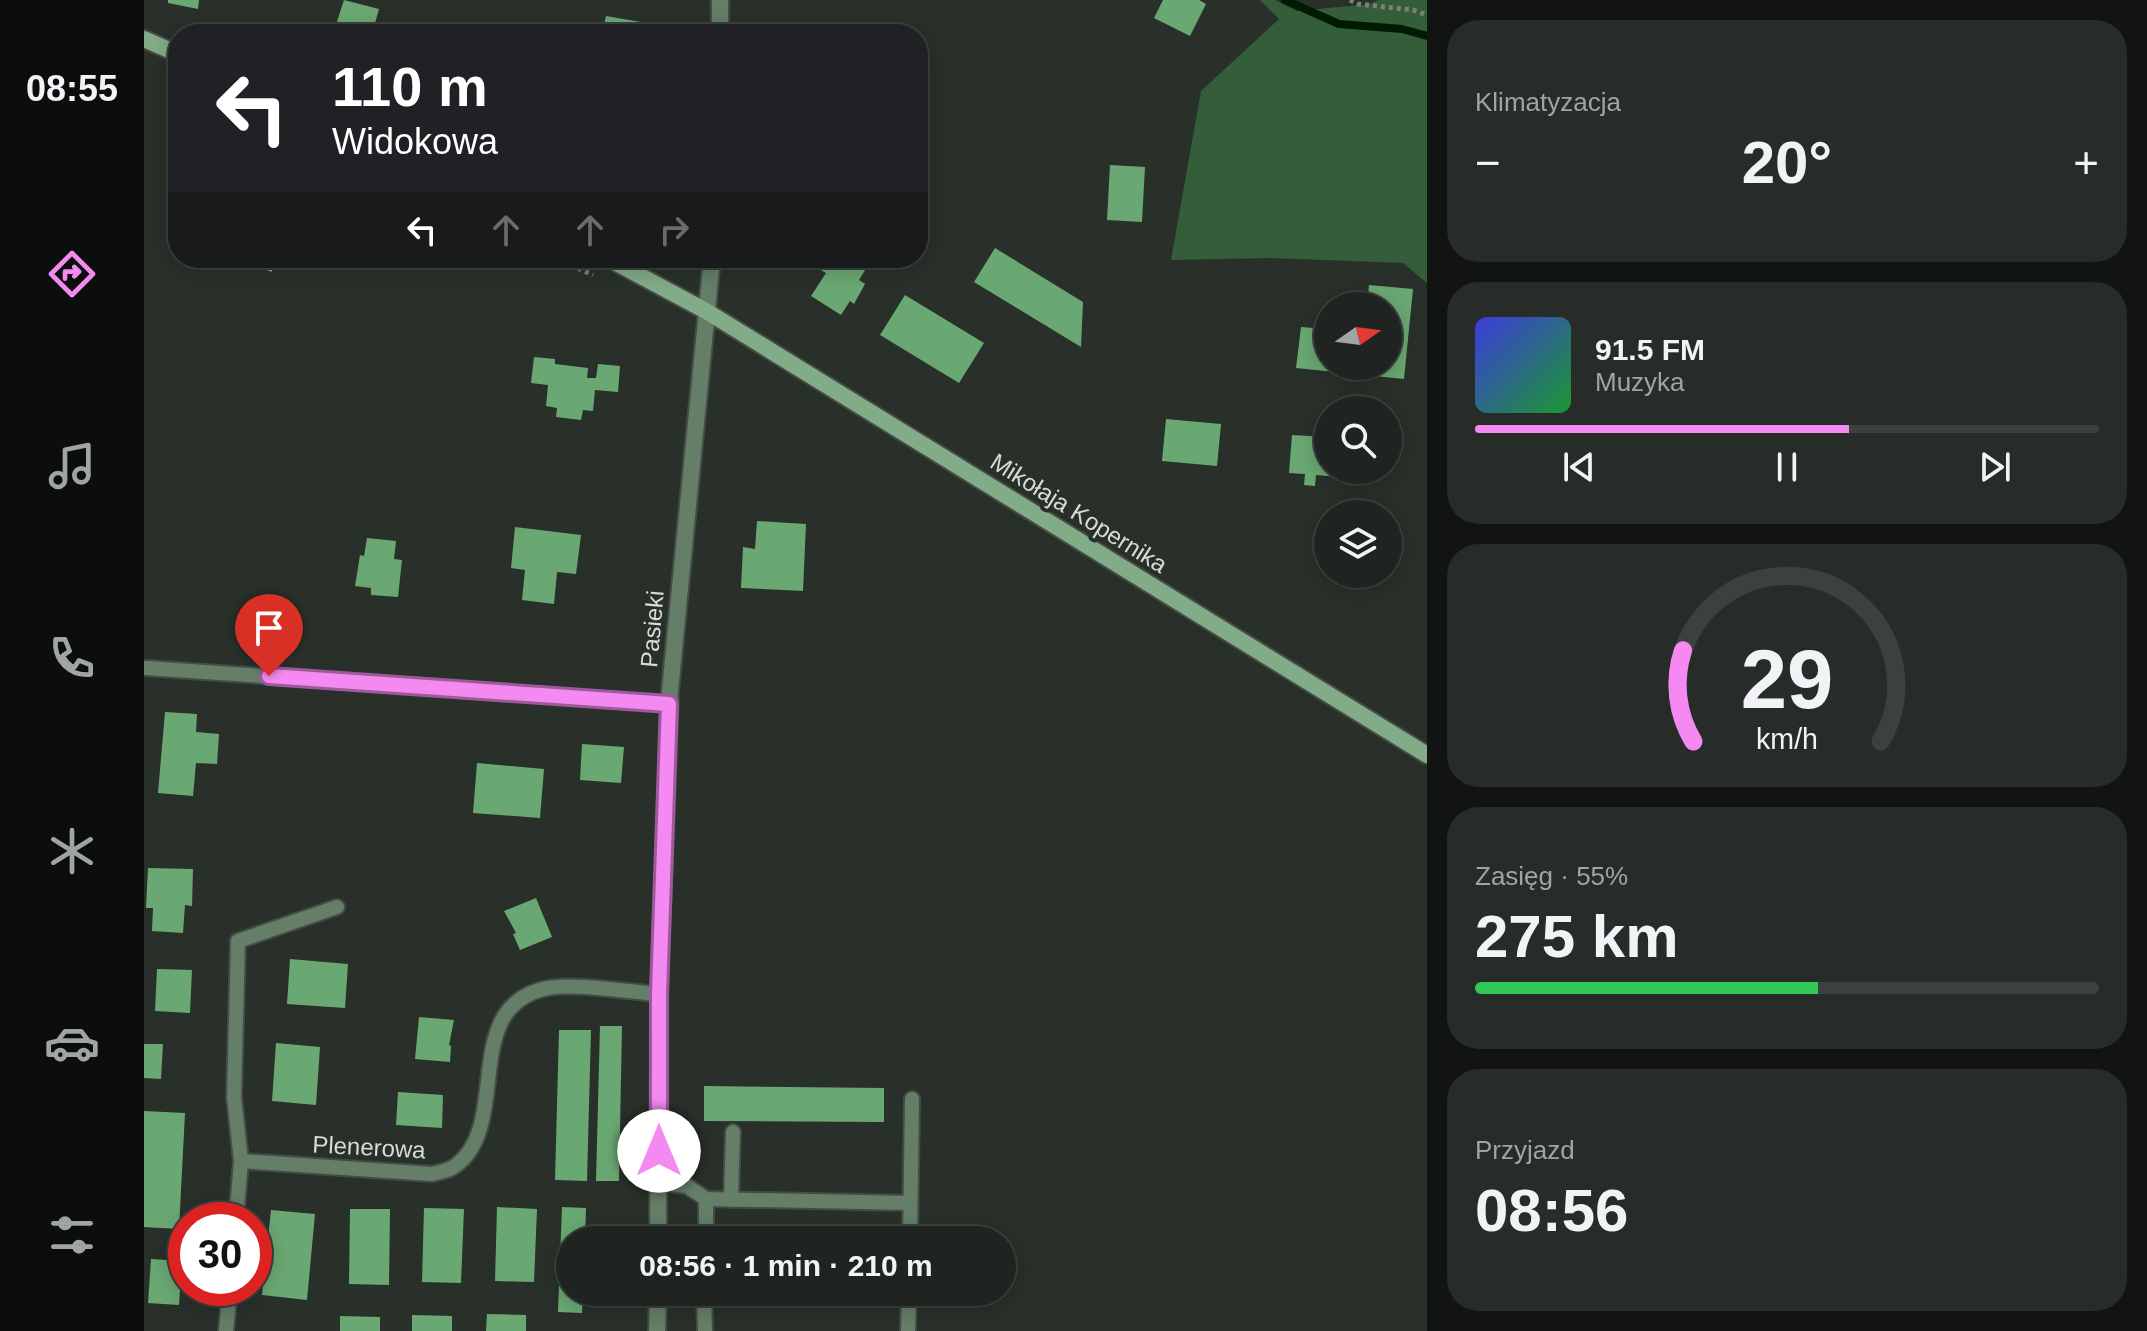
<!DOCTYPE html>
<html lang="pl">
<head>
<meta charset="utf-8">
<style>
  body { margin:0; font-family:Helvetica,sans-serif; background:#272c29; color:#f1f3f6; height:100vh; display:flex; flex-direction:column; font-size:30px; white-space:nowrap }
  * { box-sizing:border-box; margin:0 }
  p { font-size:26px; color:#a1a4a5 }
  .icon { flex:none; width:44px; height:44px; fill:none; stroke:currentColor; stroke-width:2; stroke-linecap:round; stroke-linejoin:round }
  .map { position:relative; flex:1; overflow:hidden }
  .panel { display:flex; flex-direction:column; gap:20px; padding:20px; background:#111412; width:720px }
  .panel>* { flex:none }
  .hud { position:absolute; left:24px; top:24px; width:760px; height:244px; border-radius:32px; box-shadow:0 4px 20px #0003,0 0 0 2px #3c413e; background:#202124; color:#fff; overflow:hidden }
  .needle { width:52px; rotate:76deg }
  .fabs { position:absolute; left:1170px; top:292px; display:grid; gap:16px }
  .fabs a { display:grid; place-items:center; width:88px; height:88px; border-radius:50%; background:#1f2420; box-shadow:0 4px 20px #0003,0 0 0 2px #3c413e; font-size:40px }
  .speed { position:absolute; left:24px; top:1202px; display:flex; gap:16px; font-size:40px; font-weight:700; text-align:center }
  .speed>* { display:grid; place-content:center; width:104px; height:104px; border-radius:50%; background:#1f2420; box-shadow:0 4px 20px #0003,0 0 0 2px #3c413e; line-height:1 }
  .speed .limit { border:12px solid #d22; background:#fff; color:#111 }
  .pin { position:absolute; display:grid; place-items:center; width:68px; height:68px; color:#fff; margin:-82px -34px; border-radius:50% 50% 50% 0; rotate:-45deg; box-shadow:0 0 8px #0007 }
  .pin .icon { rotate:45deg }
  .me { position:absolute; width:88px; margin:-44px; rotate:0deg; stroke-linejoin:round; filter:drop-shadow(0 0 6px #0008) }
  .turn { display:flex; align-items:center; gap:28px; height:168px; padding:0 32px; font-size:36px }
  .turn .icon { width:104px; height:104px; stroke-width:2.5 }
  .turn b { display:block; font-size:56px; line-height:68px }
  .lanes { display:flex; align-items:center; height:76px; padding:0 32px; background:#0003; justify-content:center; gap:40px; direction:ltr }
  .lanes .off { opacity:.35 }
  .big { font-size:60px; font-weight:800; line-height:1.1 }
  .panel .widget { flex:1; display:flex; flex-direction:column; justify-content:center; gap:12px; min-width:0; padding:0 28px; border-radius:32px; background:#272c29 }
  .panel .dial { align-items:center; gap:0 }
  .dial svg { height:208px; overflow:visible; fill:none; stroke:#3c413e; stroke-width:7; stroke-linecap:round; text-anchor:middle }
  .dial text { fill:#f1f3f6; stroke:none }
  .song { display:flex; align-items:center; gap:24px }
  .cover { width:96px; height:96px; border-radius:12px; background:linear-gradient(135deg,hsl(240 70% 55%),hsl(130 70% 35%)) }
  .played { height:8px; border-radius:4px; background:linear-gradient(90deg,#f389f1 60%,#3c413e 60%) }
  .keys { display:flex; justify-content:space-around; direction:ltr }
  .heat { display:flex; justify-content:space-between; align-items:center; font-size:44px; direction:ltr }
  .charge { height:12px; border-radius:6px; background:linear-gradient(90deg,#34c759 55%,#3c413e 0) }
  .trip { position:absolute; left:412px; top:1226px; width:460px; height:80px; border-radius:40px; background:#1f2420; box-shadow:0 4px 20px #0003,0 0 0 2px #3c413e; font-weight:800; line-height:80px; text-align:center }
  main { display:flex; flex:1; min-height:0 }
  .tabs { display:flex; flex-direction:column; width:144px; justify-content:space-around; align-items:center; background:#0c0e0d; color:#a1a4a5 }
  .tabs .icon { width:56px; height:56px }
  .tabs .selected { color:#f389f1 }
  .tabs b { font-size:36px; color:#f1f3f6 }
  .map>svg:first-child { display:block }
</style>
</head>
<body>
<main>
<nav class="tabs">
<b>08:55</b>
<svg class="icon selected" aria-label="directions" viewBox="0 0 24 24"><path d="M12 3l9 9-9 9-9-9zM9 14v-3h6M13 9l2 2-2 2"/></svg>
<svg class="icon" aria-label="music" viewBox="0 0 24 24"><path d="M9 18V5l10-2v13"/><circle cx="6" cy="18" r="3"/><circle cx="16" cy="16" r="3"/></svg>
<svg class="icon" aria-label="phone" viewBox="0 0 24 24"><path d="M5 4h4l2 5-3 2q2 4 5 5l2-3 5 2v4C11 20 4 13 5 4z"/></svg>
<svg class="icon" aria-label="climate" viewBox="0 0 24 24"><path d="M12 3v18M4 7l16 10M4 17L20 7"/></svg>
<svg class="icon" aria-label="car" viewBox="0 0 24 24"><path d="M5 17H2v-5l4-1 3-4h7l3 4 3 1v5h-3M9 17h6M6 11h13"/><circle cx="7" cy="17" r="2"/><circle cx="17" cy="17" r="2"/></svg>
<svg class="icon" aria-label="filters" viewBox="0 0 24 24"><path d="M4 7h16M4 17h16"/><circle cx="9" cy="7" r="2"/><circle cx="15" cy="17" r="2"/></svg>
</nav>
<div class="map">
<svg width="1283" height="1331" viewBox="0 0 1283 1331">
  <rect width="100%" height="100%" fill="#29302a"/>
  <path fill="#345d3a" d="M1116,0H1131L1153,11L1226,4L1234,0H1283V283L1259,263L1127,258L1027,260L1057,91L1135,19Z"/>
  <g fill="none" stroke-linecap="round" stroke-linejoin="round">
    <path stroke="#001a03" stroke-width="8" d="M1141,0L1195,24L1258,29L1283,36"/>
  </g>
  <path fill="#6aa873" d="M24,0H55L54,9L24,3Z
    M200,0L235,9L228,34H189Z
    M1019,0H1055L1062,4L1046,36L1010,18Z
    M462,16L554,32V34H458Z
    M966,165L1001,167L998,222L963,220Z
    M851,248L939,302L937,347L830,282Z
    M91,258H130L128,272Z
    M682,258H719L726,262L715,280L721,284L710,304L706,301L697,315L667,296L682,273L675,269Z
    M1225,285L1269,289L1260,379L1152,368L1157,327L1184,329V366H1244V306H1223Z
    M761,295L840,343L815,383L736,335Z
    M390,357L411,359V364L444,368L443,378H452L454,364L476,366L474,392L451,390L449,411L439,410L437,420L412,417L413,408L402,406L404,385L387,383Z
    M1022,419L1077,424L1073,466L1018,461Z
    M1148,435L1184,437V470H1196L1195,477L1172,475L1171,486L1160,485L1161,474L1145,473Z
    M613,521L662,524L659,591L597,588L599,547L611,549Z
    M371,527L437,535L432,574L413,572L410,604L378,600L381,570L367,568Z
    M223,538L252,541L250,559L258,560L254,597L227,595V588L211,586L216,555L220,556Z
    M21,712L53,714L52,732L75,734L73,764L52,763L49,796L14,793Z
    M438,744L480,747L477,783L436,780Z
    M333,763L400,769L396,818L329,813Z
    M4,868L49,869L48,906L41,905L39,933L8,931L9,908H2Z
    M392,898L408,937L376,950L369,934L372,933L360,911Z
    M146,959L204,964L201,1008L143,1004Z
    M13,969L48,970L46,1013L11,1011Z
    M275,1017L310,1020L305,1045L307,1046L306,1062L271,1059Z
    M456,1026H478L475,1181H452Z
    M415,1030H447L443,1181L411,1180Z
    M132,1043L176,1047L172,1105L128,1101Z
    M0,1044H19L17,1079L0,1078Z
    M560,1086L740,1088V1122L560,1121Z
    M254,1092L299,1095L298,1128L252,1125Z
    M0,1111L41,1113L35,1229L0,1227Z
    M353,1207L393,1209L390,1282L351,1281Z
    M418,1207L442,1208L441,1240H426V1292H439L438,1313L414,1312Z
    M280,1208L320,1209L317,1283L278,1282Z
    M206,1209H246L245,1285L205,1284Z
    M127,1210L171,1214L163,1300L118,1295Z
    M7,1259L38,1261L35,1305L4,1303Z
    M343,1314L382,1315V1331H342Z
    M268,1315L308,1316V1331H268Z
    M196,1316L236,1317V1331H196Z"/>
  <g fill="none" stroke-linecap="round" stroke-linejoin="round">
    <g stroke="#454c46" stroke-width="18">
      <path id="lane" d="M2,668L525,704
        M97,1161L90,1097L94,941L193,907
        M515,1183L543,1186L562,1199L766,1203
        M587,1200L589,1132
        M92,1220L97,1161L288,1174C295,1172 305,1171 311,1166C369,1125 314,1005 404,988C433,983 484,992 515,994
        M562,1240V1199
        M766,1240L768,1099
        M560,1292L561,1331
        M82,1331L86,1288
        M764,1331L765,1292"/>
    </g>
    <g stroke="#454c46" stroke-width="20">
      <path id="street" d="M576,34V0
        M514,1240L515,994L526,691L568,258
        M513,1331L514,1292"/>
    </g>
    <g stroke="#454c46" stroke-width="20">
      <path id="secondary" d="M0,39L34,54
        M463,258L562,311L1283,755"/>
    </g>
    <path stroke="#7a807a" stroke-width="5" stroke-dasharray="4 4" stroke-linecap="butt" d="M1206,0L1214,4L1269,10L1283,15
      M412,258L449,275"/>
    <use href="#lane" stroke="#647e67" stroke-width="14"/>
    <use href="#street" stroke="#647e67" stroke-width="16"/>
    <use href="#secondary" stroke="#82ab87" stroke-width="16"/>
  </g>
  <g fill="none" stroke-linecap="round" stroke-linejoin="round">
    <g stroke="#9e599d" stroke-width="20">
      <path id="route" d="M125,676L525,704L515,994V1151"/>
    </g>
    <use href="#route" stroke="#f389f1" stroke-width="14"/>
  </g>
  <g text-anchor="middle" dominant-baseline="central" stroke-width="8" stroke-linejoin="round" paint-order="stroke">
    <g font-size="24" fill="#d7dcd7" stroke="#29302a">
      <text transform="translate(935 513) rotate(32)">Mikołaja Kopernika</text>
      <text transform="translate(508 629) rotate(-85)">Pasieki</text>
      <text transform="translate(225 1147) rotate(3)">Plenerowa</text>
    </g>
  </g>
</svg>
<div class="fabs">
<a><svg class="needle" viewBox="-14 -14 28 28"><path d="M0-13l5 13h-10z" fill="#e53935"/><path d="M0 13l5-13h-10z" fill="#a1a4a5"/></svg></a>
<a><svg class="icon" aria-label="search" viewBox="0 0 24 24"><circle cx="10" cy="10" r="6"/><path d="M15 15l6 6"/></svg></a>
<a><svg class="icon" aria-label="layers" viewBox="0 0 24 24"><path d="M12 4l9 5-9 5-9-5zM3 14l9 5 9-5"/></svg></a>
</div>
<div class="speed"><div class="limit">30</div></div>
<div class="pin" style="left:125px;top:676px;background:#d93025"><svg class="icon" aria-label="arrive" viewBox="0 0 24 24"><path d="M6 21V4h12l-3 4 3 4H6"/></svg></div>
<svg class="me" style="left:515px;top:1151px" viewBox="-20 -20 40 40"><circle r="19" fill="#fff"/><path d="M0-13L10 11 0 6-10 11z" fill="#f389f1"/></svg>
<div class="trip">08:56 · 1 min · 210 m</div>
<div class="hud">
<div class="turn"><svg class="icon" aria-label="left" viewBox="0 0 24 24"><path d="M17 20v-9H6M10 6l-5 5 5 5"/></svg><div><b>110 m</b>Widokowa</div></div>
<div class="lanes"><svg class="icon" aria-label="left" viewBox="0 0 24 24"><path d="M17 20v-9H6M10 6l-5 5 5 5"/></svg><svg class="icon off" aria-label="ahead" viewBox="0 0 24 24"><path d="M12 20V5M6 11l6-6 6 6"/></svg><svg class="icon off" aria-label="ahead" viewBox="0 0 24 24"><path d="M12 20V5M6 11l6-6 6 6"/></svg><svg class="icon off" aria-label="right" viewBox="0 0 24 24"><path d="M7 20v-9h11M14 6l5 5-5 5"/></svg></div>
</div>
</div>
<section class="panel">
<div class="widget"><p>Klimatyzacja</p>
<div class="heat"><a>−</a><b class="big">20°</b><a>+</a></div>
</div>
<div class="widget">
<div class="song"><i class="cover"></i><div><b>91.5 FM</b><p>Muzyka</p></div></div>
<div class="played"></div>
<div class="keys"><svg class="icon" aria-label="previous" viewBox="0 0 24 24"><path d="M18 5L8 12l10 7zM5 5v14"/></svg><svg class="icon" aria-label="pause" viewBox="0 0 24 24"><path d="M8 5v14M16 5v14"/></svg><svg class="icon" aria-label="next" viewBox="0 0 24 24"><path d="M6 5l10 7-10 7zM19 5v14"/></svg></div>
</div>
<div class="widget dial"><svg viewBox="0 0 100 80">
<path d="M14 69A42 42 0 1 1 86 69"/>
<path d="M14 69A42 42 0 0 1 10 34" stroke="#f389f1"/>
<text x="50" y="56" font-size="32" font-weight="700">29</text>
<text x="50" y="72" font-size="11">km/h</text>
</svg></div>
<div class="widget"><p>Zasięg · 55%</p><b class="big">275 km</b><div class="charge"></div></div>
<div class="widget"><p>Przyjazd</p><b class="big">08:56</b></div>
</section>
</main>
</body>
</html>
